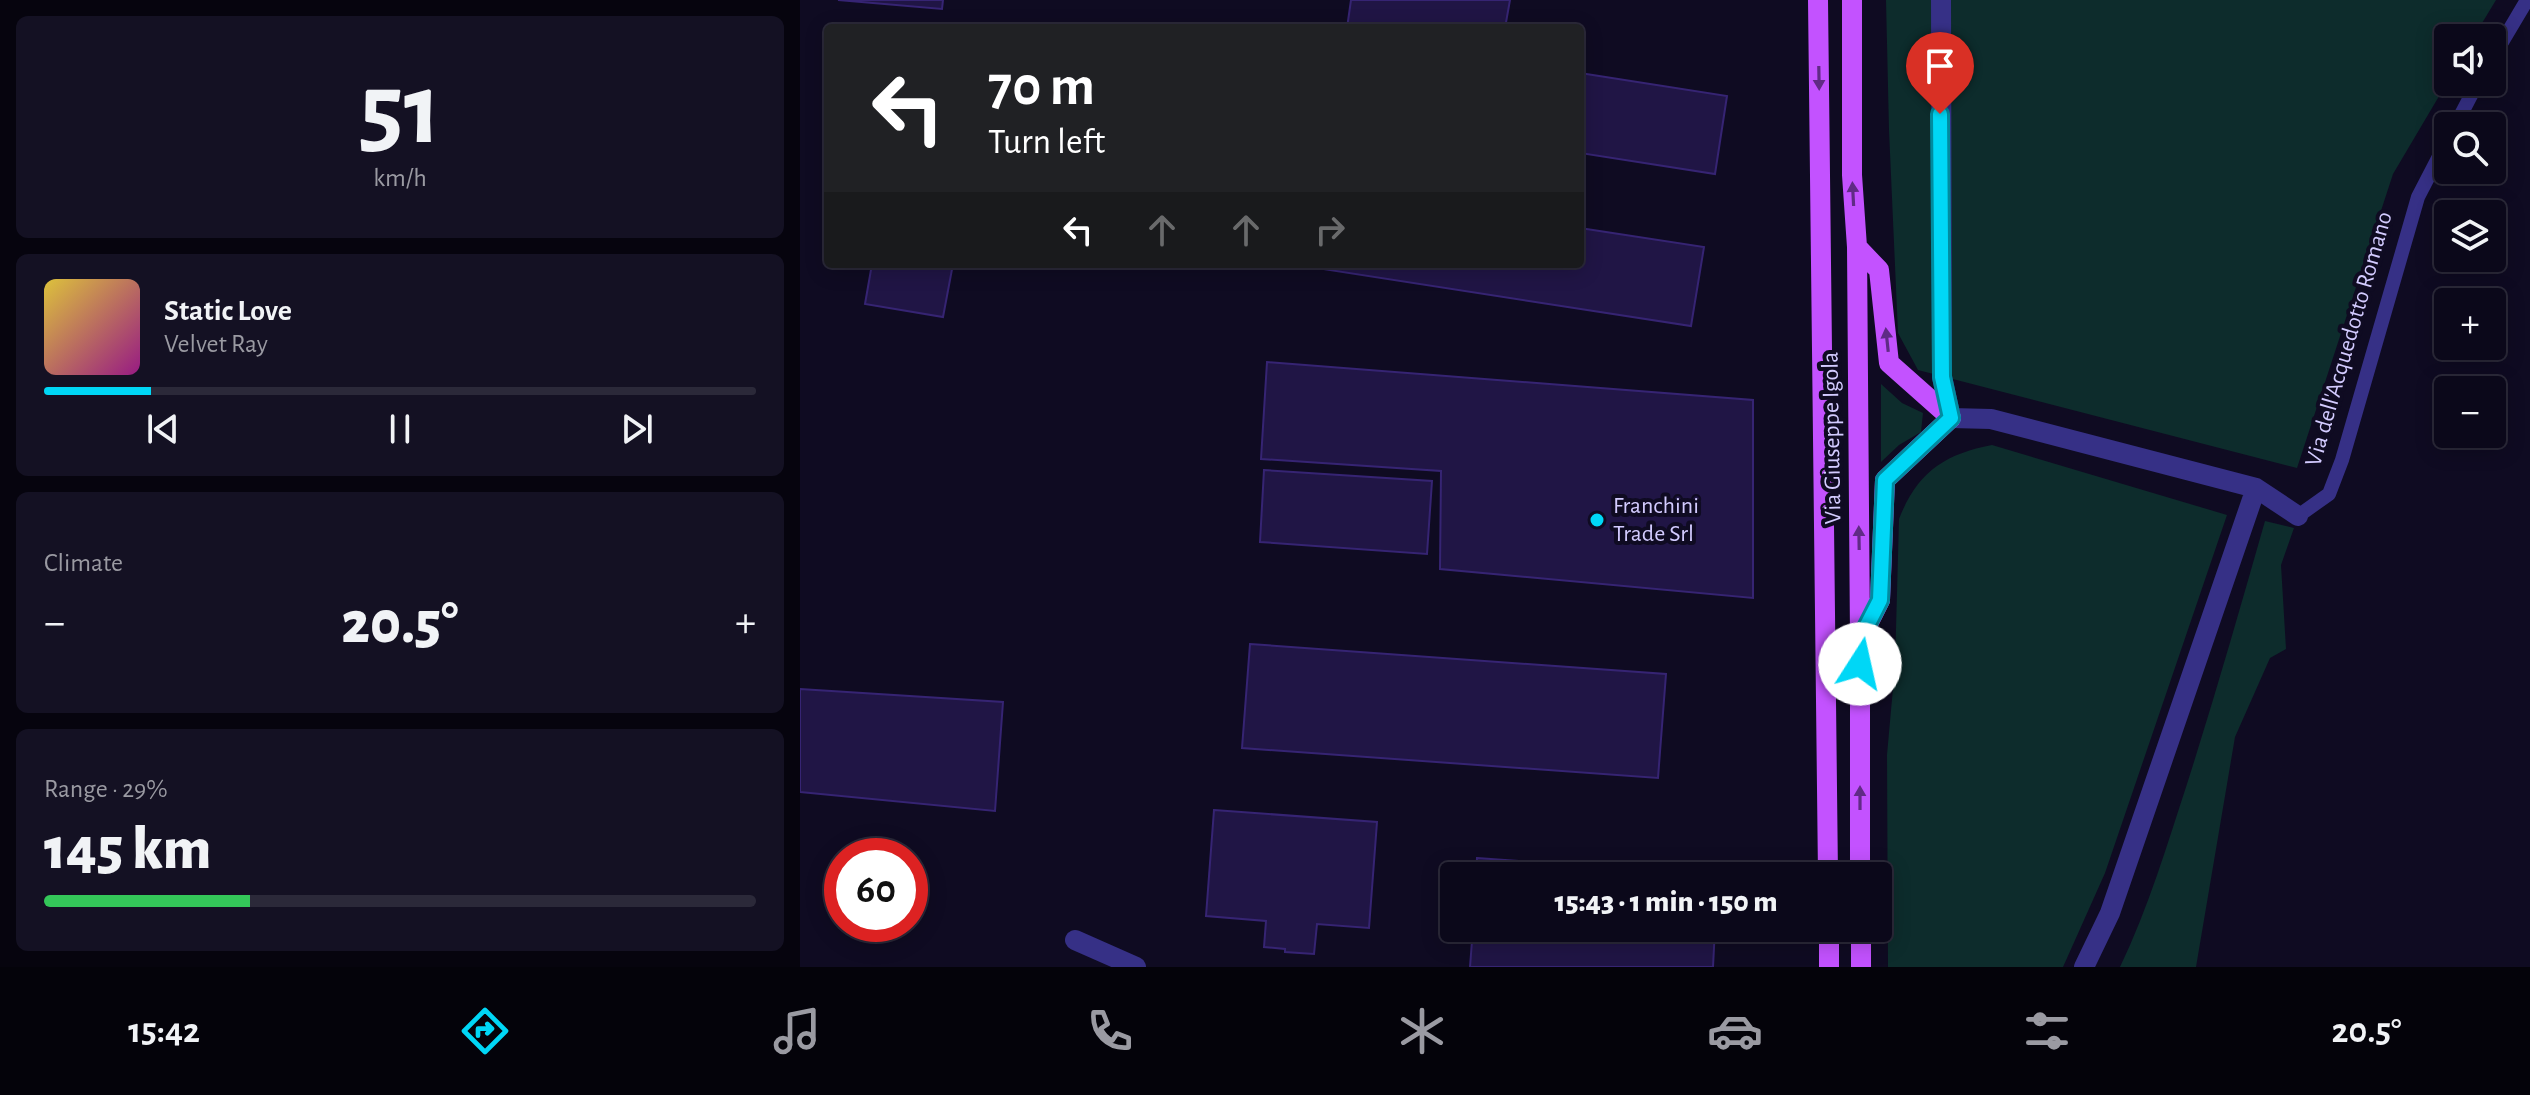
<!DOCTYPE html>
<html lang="en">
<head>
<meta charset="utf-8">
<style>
  body { margin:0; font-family:"Alegreya Sans",sans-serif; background:#141123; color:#f1f3f6; height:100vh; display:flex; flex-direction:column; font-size:30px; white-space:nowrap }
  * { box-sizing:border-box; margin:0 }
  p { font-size:26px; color:#9a9aa2 }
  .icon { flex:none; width:44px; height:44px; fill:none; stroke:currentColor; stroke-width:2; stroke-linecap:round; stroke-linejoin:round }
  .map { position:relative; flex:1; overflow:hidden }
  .sheet { display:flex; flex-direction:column; gap:16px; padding:16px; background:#06040e; width:800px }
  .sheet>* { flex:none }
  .banner { position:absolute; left:24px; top:24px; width:760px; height:244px; border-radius:8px; box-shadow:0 4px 20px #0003,0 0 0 2px #2b2939; background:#202124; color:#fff; overflow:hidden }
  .fabs { position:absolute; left:1634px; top:24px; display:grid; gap:16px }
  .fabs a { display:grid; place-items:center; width:72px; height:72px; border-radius:8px; background:#0b081a; box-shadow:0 4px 20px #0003,0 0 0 2px #2b2939; font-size:40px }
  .speed { position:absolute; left:24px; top:838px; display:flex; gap:16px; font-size:40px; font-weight:700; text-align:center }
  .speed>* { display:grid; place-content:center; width:104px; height:104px; border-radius:50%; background:#0b081a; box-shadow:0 4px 20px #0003,0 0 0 2px #2b2939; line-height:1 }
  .speed .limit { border:12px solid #d22; background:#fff; color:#111 }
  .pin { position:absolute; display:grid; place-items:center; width:68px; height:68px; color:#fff; margin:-82px -34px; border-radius:50% 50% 50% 0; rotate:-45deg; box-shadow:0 0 8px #0007 }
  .pin .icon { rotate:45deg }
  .me { position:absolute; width:88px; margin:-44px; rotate:10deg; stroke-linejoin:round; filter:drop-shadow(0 0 6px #0008) }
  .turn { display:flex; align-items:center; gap:28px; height:168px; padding:0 32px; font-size:36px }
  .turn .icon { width:104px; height:104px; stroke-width:2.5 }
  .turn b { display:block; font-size:56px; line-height:68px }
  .lanes { display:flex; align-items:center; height:76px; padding:0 32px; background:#0003; justify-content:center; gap:40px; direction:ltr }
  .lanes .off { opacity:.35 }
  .big { font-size:60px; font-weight:800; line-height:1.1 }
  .sheet .card { flex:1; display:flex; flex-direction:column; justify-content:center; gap:12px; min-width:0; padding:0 28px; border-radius:12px; background:#141123 }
  .sheet .dial { align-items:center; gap:0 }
  .dial b { font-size:104px; line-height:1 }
  .song { display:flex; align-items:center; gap:24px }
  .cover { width:96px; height:96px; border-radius:12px; background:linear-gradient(135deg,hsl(50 70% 55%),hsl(310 70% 35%)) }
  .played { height:8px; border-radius:4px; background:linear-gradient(90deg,#00d7f6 15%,#2b2939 15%) }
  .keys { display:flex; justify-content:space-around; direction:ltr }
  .heat { display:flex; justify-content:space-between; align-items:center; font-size:44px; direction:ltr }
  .charge { height:12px; border-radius:6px; background:linear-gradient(90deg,#34c759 29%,#2b2939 0) }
  .trip { position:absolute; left:640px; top:862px; width:452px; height:80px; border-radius:8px; background:#0b081a; box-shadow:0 4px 20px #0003,0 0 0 2px #2b2939; font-weight:800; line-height:80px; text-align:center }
  .dock { display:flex; height:128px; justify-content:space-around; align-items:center; background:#04030a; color:#9a9aa2 }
  .dock .icon { width:56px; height:56px }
  .dock .current { color:#00d7f6 }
  .dock b { font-size:36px; color:#f1f3f6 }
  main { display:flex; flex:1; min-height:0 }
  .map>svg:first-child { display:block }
</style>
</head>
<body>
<main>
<section class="sheet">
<div class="card dial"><b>51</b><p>km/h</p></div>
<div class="card">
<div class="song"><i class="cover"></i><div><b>Static Love</b><p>Velvet Ray</p></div></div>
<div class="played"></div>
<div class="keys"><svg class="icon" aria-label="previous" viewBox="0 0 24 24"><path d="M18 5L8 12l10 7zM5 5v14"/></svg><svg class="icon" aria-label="pause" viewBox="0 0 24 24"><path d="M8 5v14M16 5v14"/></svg><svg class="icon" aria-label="next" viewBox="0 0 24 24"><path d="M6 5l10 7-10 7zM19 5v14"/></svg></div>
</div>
<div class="card"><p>Climate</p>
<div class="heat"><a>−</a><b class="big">20.5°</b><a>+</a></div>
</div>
<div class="card"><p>Range · 29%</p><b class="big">145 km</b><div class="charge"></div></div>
</section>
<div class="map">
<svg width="1730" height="967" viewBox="0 0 1730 967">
  <rect width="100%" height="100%" fill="#0f0b22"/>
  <path fill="#0d2c2c" d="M1086,0H1696L1673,38H1648V81L1593,174L1497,468L1118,370L1098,333L1089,130Z
    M1081,384L1102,403L1123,413L1121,432L1099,445L1081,462Z
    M1192,445L1427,515L1305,873L1263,967H1088L1087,755L1095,666L1099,519C1117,473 1144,454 1192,445Z
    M1465,521L1494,528L1481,565L1486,649L1470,658L1435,737L1396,967H1320C1348,909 1367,845 1387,784C1415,696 1440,609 1465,521Z"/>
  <path fill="#201545" stroke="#362473" stroke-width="2" d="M38,0H143L142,9Z
    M551,0H710L705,28H547Z
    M780,73L927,96L915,174L780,153Z
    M780,228L904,247L891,326L510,267V264H780Z
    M72,264H153L143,317L65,304Z
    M467,362L953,400V598L640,569L641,471L461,459Z
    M464,470L632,481L627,554L460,542Z
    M450,644L866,674L858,778L442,748Z
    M0,689L203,702L195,811L0,792Z
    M414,810L577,822L569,928L517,924L514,954L485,952V949L464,947L466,921L406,916Z
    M677,858L919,875V876H676Z
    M673,928H915L913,967H670Z"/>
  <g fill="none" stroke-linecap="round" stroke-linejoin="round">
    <path stroke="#363086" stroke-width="14" d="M1692,59L1727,0
      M1655,126L1678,82
      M1498,516L1529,494L1542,460L1618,197L1648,139"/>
    <path stroke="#363086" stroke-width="20" d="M1141,0L1142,377L1151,418L1191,419L1456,488L1498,516
      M275,940L336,967
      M1284,967L1310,913L1456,488"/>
    <path stroke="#c352ff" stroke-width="20" d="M1018,0L1028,876
      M1052,0V175L1057,247L1060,639V876
      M1057,247L1079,270L1089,363L1151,418L1085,480L1080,600L1062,636
      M1029,928V967
      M1061,928V967"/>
  </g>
  <defs><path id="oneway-solid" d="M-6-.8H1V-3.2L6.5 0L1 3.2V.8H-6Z" transform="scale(2)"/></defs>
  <g fill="#602b85">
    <use href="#oneway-solid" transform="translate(1019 78) rotate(89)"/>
    <use href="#oneway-solid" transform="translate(1053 194) rotate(-93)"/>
    <use href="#oneway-solid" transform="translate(1087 340) rotate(-96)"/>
    <use href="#oneway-solid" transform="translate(1059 538) rotate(-91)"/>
    <use href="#oneway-solid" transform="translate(1060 798) rotate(-90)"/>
  </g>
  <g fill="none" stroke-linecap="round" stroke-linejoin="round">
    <g stroke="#008ca0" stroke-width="20">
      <path id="route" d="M1060,664V639L1080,600L1085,480L1151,418L1142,377L1140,114"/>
    </g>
    <use href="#route" stroke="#00d7f6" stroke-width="14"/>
  </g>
  <circle fill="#00d7f6" stroke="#0f0b22" stroke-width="3" cx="797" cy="520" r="8"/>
  <g text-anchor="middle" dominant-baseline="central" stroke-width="8" stroke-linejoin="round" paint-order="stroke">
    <g font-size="24" fill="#d3cbff" stroke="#0f0b22">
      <text transform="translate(1549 339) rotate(-74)">Via dell'Acquedotto Romano</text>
      <text transform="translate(1032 438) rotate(-91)">Via Giuseppe Igola</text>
    </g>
    <g font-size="24" fill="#d3cbff" stroke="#0f0b22" text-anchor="start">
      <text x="813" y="506">Franchini<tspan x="813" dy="28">Trade Srl</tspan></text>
    </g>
  </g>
</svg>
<div class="fabs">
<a><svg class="icon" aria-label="sound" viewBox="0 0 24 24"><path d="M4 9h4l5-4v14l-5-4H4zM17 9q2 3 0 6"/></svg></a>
<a><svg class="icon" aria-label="search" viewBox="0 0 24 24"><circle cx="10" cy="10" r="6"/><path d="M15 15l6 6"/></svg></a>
<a><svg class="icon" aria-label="layers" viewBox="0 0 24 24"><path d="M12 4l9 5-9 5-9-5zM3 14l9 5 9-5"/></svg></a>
<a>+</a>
<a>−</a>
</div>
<div class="speed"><div class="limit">60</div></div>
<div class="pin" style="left:1140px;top:114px;background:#d93025"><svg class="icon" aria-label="arrive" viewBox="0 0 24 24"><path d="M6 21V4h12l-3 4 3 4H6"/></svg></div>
<svg class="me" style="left:1060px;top:664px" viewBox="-20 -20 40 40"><circle r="19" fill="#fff"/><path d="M0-13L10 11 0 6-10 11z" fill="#00d7f6"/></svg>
<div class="trip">15:43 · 1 min · 150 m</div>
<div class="banner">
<div class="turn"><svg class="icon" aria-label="left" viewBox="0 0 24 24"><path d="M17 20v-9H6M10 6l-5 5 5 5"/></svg><div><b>70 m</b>Turn left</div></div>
<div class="lanes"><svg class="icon" aria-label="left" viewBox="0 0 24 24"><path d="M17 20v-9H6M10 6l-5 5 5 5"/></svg><svg class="icon off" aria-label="ahead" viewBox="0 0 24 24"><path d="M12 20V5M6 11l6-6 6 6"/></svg><svg class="icon off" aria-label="ahead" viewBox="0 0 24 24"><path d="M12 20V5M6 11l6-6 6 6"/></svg><svg class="icon off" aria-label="right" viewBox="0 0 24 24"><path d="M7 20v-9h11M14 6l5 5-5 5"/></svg></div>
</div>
</div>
</main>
<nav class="dock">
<b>15:42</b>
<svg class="icon current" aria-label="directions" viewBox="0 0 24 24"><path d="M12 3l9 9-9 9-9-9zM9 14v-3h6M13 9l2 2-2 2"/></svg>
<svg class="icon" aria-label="music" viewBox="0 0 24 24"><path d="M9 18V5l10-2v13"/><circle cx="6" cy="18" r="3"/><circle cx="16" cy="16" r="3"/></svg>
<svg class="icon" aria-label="phone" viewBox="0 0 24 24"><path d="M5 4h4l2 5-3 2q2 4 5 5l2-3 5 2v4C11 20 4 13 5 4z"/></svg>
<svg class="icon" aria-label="climate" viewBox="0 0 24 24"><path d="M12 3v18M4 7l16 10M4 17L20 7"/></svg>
<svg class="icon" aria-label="car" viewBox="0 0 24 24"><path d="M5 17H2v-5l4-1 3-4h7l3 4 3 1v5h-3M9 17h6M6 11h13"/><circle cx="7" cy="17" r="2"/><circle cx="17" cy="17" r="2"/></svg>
<svg class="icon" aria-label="filters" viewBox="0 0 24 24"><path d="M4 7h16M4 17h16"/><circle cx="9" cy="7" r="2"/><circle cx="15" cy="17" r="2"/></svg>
<b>20.5°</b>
</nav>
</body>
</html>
